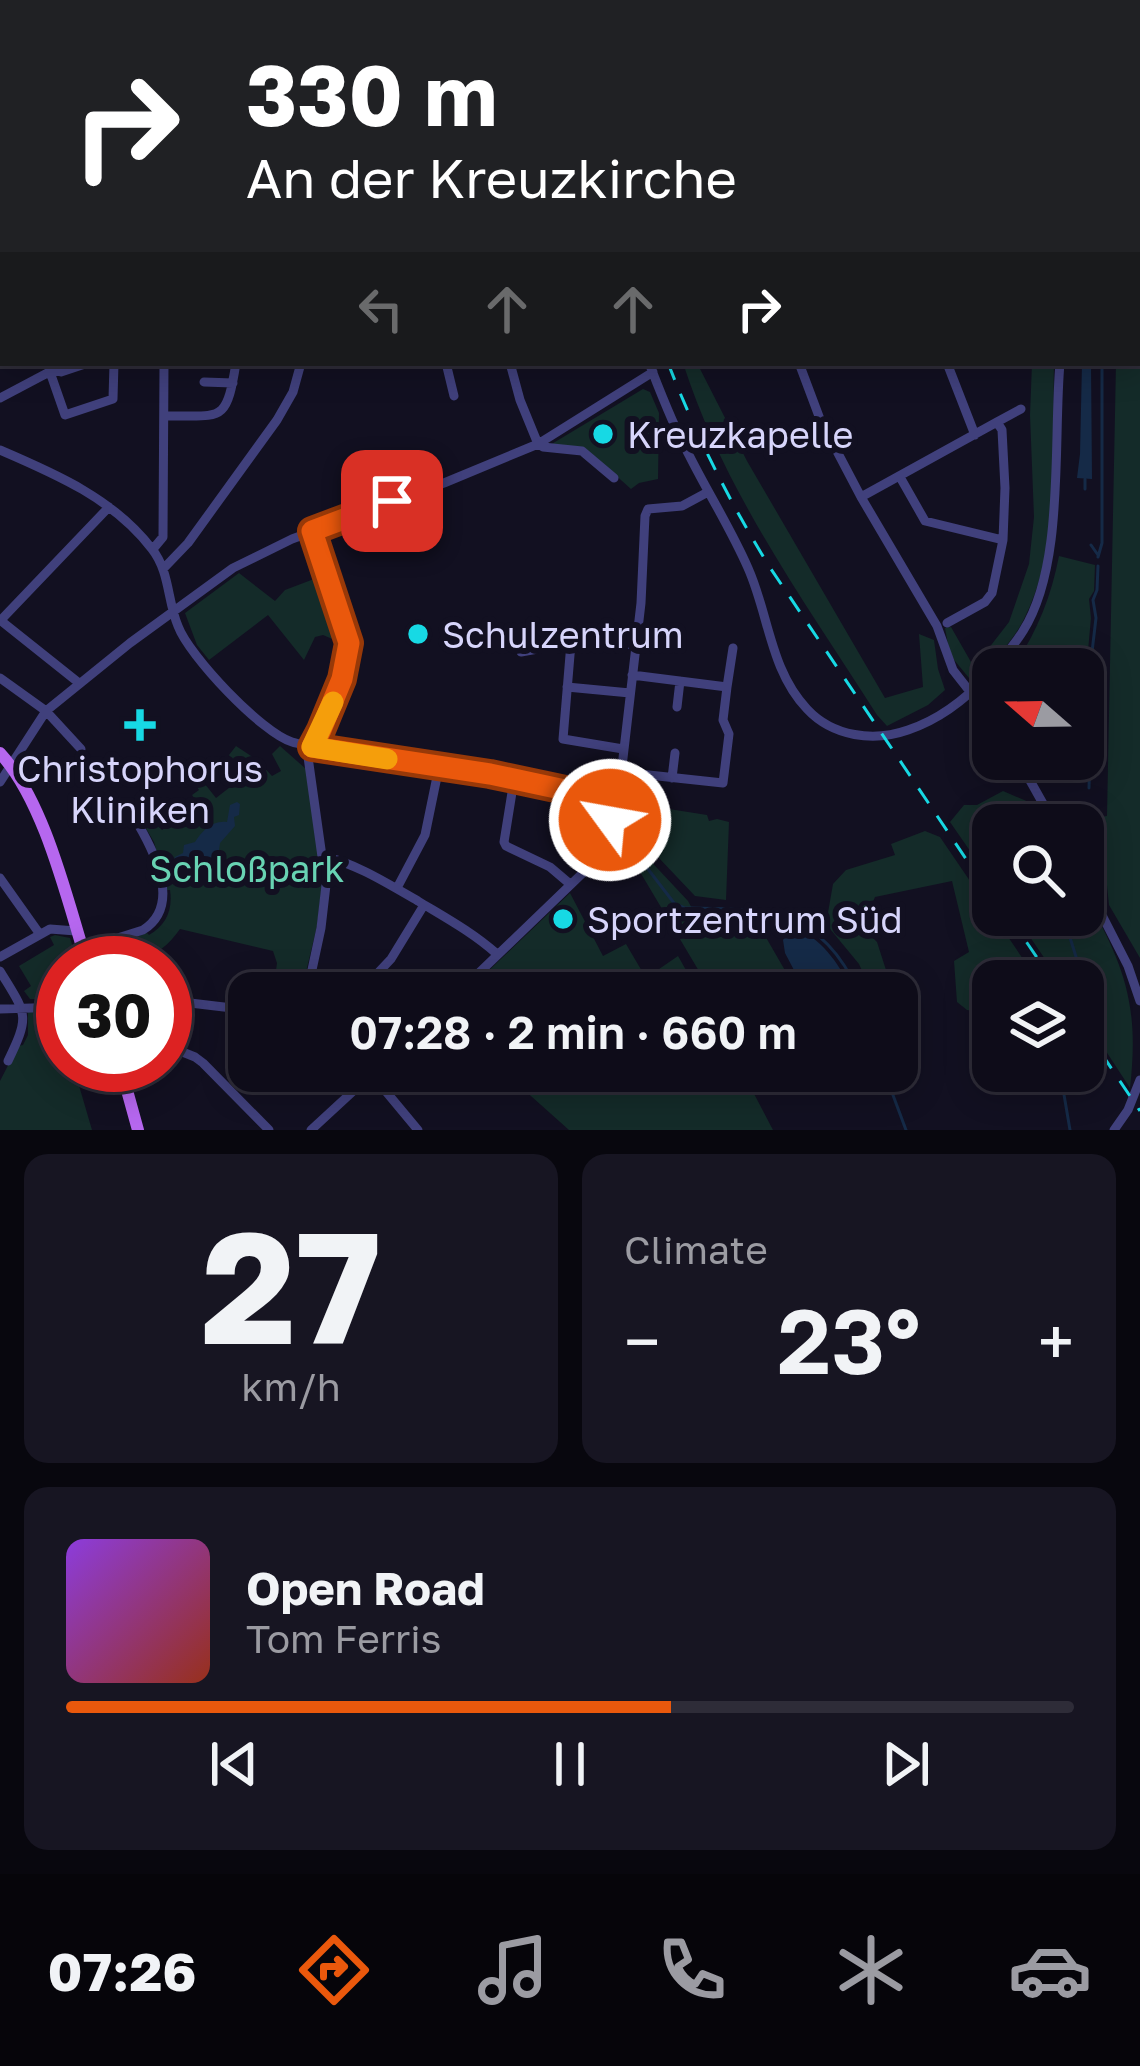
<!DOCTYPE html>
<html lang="en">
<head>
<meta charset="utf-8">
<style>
  body { margin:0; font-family:"Golos Text",sans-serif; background:#171522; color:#f1f3f6; height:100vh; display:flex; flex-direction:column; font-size:45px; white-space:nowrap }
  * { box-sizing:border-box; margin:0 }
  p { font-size:39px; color:#9b9ba2 }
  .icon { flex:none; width:66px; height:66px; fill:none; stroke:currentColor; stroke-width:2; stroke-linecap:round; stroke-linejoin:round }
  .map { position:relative; height:1130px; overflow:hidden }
  .details { display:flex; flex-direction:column; gap:24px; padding:24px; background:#08070e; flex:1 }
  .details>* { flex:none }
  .guide { position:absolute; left:0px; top:0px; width:1140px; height:366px; box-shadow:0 6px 30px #0003,0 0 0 3px #2e2c38; background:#202124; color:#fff; overflow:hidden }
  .needle { width:78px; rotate:290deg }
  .tools { position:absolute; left:972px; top:648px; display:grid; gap:24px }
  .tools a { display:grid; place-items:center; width:132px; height:132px; border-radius:24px; background:#0e0c19; box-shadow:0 6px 30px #0003,0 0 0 3px #2e2c38; font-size:60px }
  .speed { position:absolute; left:36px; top:936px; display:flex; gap:24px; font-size:60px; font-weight:700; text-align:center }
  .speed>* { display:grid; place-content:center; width:156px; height:156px; border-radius:50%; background:#0e0c19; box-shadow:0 6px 30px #0003,0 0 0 3px #2e2c38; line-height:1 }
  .speed .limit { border:18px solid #d22; background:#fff; color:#111 }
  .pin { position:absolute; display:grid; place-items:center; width:102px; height:102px; color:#fff; margin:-51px; border-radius:24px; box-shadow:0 6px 18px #0006 }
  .me { position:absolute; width:132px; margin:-66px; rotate:302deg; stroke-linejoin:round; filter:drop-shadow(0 0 9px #0008) }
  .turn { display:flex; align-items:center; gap:42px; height:252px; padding:0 48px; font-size:54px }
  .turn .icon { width:156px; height:156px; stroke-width:2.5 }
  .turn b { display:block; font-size:84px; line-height:102px }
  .lanes { display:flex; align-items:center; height:114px; padding:0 48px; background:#0003; justify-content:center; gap:60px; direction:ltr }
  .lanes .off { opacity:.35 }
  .big { font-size:90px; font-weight:600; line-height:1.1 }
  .details .widget { flex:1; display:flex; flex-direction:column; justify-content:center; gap:18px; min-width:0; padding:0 42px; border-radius:24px; background:#171522 }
  .details .dial { align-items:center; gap:0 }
  .dial b { font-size:156px; line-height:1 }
  .song { display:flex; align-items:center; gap:36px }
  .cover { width:144px; height:144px; border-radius:18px; background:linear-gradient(135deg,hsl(270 70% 55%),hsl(10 70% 35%)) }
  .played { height:12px; border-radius:6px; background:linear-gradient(90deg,#ea580c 60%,#2e2c38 60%) }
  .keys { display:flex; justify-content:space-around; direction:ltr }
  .heat { display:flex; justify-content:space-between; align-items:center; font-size:66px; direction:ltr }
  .details .tiles { flex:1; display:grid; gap:24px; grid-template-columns:1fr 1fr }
  .widget:last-child { grid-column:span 2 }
  .trip { position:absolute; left:228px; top:972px; width:690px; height:120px; border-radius:24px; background:#0e0c19; box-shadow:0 6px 30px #0003,0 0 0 3px #2e2c38; font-weight:600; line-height:120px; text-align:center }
  .menu { display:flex; height:192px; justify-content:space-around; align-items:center; background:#06050a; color:#9b9ba2 }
  .menu .icon { width:84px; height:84px }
  .menu .active { color:#ea580c }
  .menu b { font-size:54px; color:#f1f3f6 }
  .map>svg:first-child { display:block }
</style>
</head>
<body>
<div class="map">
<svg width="1140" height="1130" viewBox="0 0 1140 1130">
  <rect width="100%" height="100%" fill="#121021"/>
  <path fill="#142b29" d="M1137,339H1140V958L1109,905L1100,817L1107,816L1116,363H1137Z
    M683,363H697L747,461L885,698L923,687L919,634L934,640L938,669L945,690L928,705L887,726L877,715C805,602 724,491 683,363Z
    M1032,363H1054C1052,444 1062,545 1024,619C1013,641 995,659 979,677L969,678L950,655L945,628L951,627L971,662H978L1009,622L1029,564L1034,517L1030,415Z
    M643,389L650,392L659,413L658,479L639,483L631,489L593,455L550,445Z
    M1059,556L1095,565L1094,591L1089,599L1091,618L1084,694L1088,708L1084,751L1083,669H1012C1036,634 1051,598 1059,556Z
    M239,573L275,601L285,590L314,579L316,584H326L343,633L344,644L323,635L315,637L304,660L268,615L209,660L197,645L185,613Z
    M236,746L257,760L272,776L281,771L272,754L280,746L306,769L322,884L317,926L301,993H273L277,963L273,951L180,929C157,962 132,963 94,963L91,953L147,933L149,935C166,925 173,910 170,890H167L154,842L144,825L152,818L162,830L175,821L186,822L202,809L192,795L199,790L195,784L201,779L216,798L243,777L229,755Z
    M1003,791L1031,803L1045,825H993V884L950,822L964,805H977Z
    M669,809L707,815L709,821L717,819L729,822L726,900L695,896L621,818L622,814Z
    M925,831L940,837L1038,981H993V1014L967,1010L957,1002L954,961L969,952L952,881L875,897L865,920L868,933L877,942L886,970L876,993H872L859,964L826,924L833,884L846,870L895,855L891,844Z
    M630,839L688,901L695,914L753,915L798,993H712L624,845Z
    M1083,891C1123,963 1140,1002 1130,1088L1083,1016V981H1060L1015,915H1083Z
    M570,893L603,956L626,944L646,978L678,956L699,993H494L480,979Z
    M55,935L70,938L78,963H63V999H30L24,991L31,986L19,966L54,945L50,937Z
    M28,1011L63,1012V1065H73L92,1130H0V1081L18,1046L23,1045L28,1035Z
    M529,1071H742L773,1130H569L522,1088L532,1075Z"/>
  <path fill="#152a47" d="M1082,363H1091L1092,479L1077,478L1080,454Z
    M237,802L240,804L239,815L234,817L235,826L220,843L219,850L194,873L179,875L173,862L175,857L183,853L184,845L195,842C202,831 212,820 227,822L230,805Z
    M798,929C825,942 841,967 853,993H806L785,953L783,940L789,932Z"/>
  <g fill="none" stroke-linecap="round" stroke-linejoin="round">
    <path stroke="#152a47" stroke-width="3" d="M1085,489V479
      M1091,545L1098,555
      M1098,557L1102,543V363
      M1089,788L1091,710L1088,686L1096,618L1093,600L1097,590L1098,566
      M628,843L674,903L685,908C767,909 821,908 859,993
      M1085,851L1088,846L1089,813
      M1063,915L1077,960L1074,974L1078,981
      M1083,990L1092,1007L1090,1011
      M884,1071L906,1130
      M1060,1071L1070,1130"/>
    <path stroke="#40407c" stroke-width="9" d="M421,0L427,3
      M668,0L669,3
      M800,0L801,3
      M899,0V3
      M1092,0V3
      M159,3L160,0
      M338,3L340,0
      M990,3L1019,2
      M1137,93L1140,95
      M0,112L3,111
      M1137,158L1140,154
      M0,223L3,219
      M0,258L3,257
      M1137,332L1140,333
      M446,363L454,396
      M510,363L520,400L538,444
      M649,363C661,394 673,426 689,455C708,493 731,529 748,568C769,615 770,670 807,709C833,737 874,742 908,730C941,719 966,699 989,674C1001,660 1014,646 1023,631C1065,565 1053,441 1060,363
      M799,363L820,419L861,497L937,626L953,670L993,721
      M947,363L975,435
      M50,372L65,415L113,399L114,363
      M204,382L233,383
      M0,398L53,370L61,372L88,363
      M164,416C222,415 226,425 236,363
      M997,422L1021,409
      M538,444L543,447L582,451L614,478
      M0,450C56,474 114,499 152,549C170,572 167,600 178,626C189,656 262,733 292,742C340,757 596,777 609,817C614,833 597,854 589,867L458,993
      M900,477L925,521L1003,540
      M861,497L997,422L1002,430L1005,488L1003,540L992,593L985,602L947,623
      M153,549L163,537L164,363
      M164,568L188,543L277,420L293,392L301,363
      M0,620L79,683
      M0,621L109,507
      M521,652L571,643
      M0,678L46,711L81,749
      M567,687L630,693
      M727,687L733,648
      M677,707L680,681
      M623,749L563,739L571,643L589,640L635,645
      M1018,759L1055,825
      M621,772L723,783L729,734L723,720L727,687L632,675
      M672,778L675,753
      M514,780L504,842L506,846L550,867L570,884
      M0,782L46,711L130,643L233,568L292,539L444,483L538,444L653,372
      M604,809L614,798L620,784L641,603L645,516L648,509L682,506L708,492
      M323,856C357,864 388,884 418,901C446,918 472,932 497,954
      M0,878L39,933
      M1083,878L1128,966L1140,1001
      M397,888L425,835L439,767
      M83,949L143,930C181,906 156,855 138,824
      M0,957L50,929L76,931
      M0,971C26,1014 31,1014 8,1061
      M307,993L321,928L326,885L308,757L342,679L349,643L312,531
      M359,993L391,959L424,905
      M165,1000L249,1010
      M0,1009L63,1007
      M165,1045L195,1057L203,1063L269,1130
      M369,1071L418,1130
      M311,1130L375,1071
      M1114,1130L1128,1110L1140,1080"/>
    <path stroke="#b667ef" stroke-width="12" d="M0,753C45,802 67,900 87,963
      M120,1065L138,1130"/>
    <path stroke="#17d9e4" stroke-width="3" stroke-dasharray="18 15" stroke-linecap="butt" d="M535,0L536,3
      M565,0L566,3
      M0,2L5,0
      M668,363C696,435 729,501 769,566L993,899
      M1008,915L1053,981
      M1083,1026L1140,1111"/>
  </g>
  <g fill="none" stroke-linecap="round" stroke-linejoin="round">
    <g stroke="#983908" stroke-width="30">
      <path id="route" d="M392,501L312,531L349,643L342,679L321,730L312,747L490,774L565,790L599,806L610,820"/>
    </g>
    <use href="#route" stroke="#ea580c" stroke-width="21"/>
    <path stroke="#f59e0b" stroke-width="21" d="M333,702L312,747L387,759"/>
  </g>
  <g fill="#17d9e4" stroke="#121021" stroke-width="4.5">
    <circle cx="603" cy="434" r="12"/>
    <circle cx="418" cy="634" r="12"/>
    <path d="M134 707h12v12h12v12h-12v12h-12v-12h-12v-12h12z"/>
    <circle cx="563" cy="919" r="12"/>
  </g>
  <g text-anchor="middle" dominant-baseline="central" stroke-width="12" stroke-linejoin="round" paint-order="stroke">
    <g font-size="36" fill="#d7d5fb" stroke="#121021" text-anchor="start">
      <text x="627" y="434">Kreuzkapelle</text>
      <text x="442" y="634">Schulzentrum</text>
      <text x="140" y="768" text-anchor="middle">Christophorus<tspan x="140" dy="41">Kliniken</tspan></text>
      <text x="587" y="919">Sportzentrum Süd</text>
    </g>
    <g font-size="36" fill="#68d3b3" stroke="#121021">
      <text x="247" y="868">Schloßpark</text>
    </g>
  </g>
</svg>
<div class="tools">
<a><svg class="needle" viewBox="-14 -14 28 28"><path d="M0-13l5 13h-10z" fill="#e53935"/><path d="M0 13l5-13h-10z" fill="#9b9ba2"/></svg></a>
<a><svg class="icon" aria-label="search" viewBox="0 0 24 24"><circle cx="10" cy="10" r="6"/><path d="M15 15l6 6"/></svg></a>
<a><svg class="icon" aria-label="layers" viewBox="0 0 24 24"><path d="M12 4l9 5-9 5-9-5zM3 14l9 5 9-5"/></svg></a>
</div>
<div class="speed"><div class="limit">30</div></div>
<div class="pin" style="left:392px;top:501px;background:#d93025"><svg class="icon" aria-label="arrive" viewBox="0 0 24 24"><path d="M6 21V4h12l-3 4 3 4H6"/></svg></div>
<svg class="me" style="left:610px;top:820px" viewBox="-20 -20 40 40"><circle r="17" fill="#ea580c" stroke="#fff" stroke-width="3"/><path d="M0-11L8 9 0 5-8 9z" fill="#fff"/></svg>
<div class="trip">07:28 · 2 min · 660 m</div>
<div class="guide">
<div class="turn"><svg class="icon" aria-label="right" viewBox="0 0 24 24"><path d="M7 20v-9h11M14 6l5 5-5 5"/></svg><div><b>330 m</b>An der Kreuzkirche</div></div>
<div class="lanes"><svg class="icon off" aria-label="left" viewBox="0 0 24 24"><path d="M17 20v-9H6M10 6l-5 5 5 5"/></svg><svg class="icon off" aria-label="ahead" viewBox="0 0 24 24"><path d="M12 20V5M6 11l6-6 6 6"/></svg><svg class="icon off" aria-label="ahead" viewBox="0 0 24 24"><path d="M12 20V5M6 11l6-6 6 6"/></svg><svg class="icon" aria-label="right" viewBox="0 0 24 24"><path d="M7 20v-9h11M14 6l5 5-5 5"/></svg></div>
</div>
</div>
<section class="details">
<div class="tiles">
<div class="widget dial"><b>27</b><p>km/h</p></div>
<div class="widget"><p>Climate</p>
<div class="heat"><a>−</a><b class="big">23°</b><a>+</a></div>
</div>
<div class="widget">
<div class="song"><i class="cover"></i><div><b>Open Road</b><p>Tom Ferris</p></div></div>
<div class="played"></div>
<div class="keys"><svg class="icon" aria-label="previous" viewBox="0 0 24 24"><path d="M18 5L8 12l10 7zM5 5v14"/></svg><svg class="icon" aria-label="pause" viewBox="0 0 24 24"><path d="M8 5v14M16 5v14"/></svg><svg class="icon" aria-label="next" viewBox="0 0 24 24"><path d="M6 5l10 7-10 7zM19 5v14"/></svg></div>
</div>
</div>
</section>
<nav class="menu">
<b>07:26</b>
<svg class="icon active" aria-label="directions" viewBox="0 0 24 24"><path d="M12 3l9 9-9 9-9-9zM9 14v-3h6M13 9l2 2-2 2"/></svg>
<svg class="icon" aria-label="music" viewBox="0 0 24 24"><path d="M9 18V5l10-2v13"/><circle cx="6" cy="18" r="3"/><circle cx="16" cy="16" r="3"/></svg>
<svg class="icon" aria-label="phone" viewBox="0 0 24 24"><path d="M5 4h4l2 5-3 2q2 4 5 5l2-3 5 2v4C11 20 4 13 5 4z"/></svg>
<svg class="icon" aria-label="climate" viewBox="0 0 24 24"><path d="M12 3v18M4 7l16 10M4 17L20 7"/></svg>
<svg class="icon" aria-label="car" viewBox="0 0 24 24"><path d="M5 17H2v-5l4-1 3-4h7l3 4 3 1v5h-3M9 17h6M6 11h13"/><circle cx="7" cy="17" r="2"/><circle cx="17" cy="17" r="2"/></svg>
</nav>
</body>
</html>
